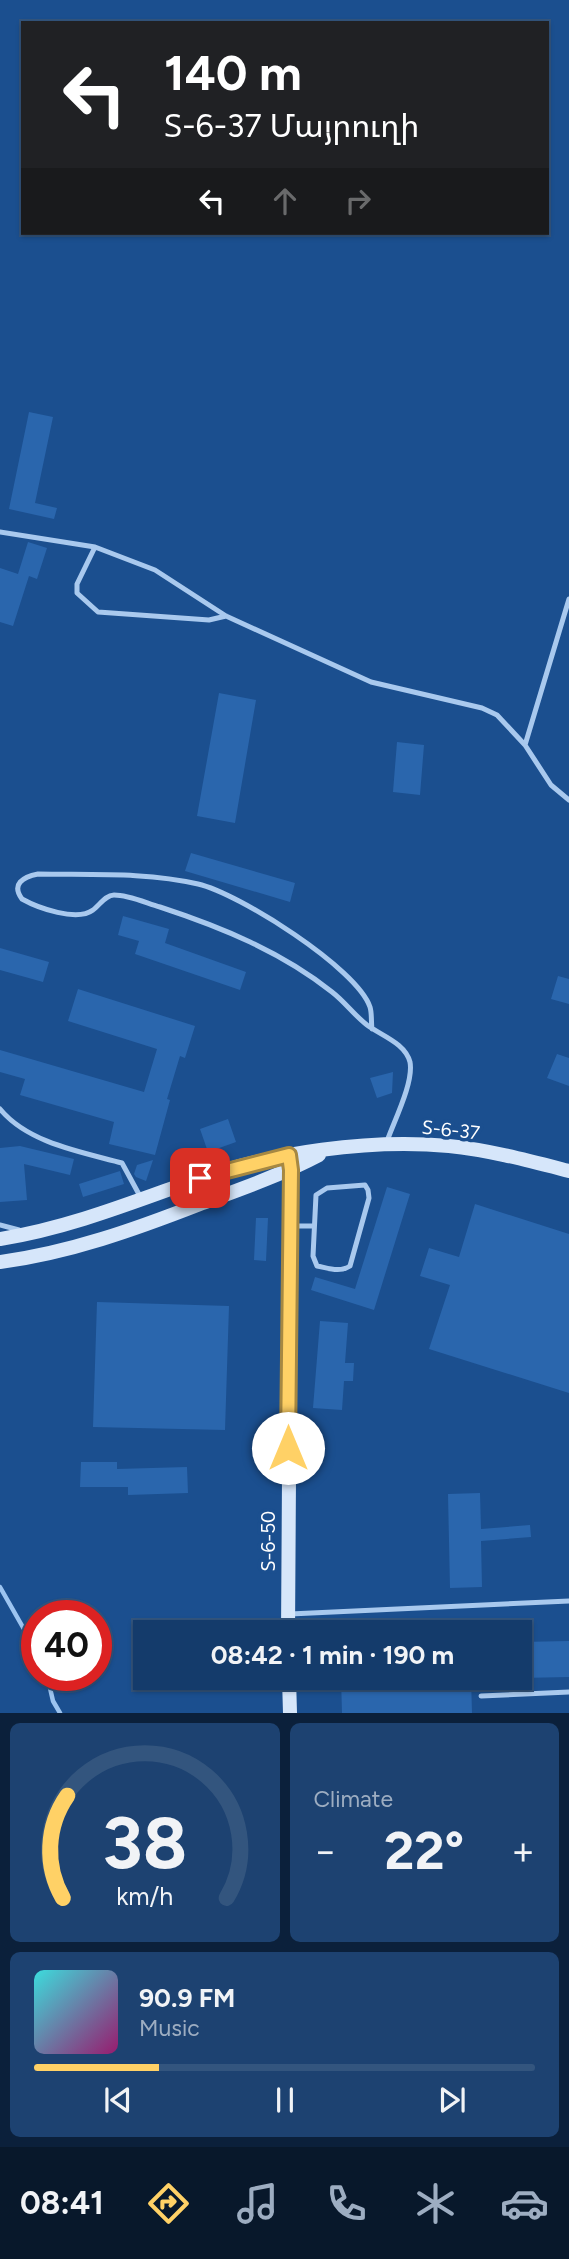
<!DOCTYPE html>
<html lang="en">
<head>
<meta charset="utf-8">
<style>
  body { margin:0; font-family:Figtree,"Noto Sans Armenian",sans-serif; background:#1d4271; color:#f1f3f6; height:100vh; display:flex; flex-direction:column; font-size:26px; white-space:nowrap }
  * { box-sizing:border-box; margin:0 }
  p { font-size:23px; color:#9dadc1 }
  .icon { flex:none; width:38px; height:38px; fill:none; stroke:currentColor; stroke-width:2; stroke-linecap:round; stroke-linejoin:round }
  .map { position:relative; height:1713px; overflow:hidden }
  .panel { display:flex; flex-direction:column; gap:10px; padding:10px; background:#0b203b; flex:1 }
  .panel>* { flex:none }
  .hud { position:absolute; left:21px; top:21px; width:528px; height:214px; border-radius:0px; box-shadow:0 2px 5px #0004,0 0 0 2px #33557e; background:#202124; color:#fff; overflow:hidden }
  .speed { position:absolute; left:21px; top:1600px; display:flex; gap:14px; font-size:35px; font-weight:700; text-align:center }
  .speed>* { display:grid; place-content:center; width:91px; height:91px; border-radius:50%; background:#143b6b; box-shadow:0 2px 5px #0004,0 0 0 2px #33557e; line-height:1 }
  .speed .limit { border:10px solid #d22; background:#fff; color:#111 }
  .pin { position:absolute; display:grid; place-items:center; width:60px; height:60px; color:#fff; margin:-30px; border-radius:14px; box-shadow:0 4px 10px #0006 }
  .me { position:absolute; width:77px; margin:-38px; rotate:0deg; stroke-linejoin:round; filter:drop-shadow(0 0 5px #0008) }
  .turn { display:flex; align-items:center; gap:24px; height:147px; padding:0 28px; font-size:32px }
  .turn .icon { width:91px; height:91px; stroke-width:2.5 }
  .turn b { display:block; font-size:49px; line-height:60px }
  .lanes { display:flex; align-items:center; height:66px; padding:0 28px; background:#0003; justify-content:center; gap:35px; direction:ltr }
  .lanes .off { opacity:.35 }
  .big { font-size:52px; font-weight:700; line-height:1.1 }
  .panel .card { flex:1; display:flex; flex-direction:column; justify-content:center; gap:10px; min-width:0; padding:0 24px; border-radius:10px; background:#1d4271 }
  .panel .dial { align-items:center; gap:0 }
  .dial svg { height:182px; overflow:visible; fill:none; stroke:#33557e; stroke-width:7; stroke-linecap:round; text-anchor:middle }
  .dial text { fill:#f1f3f6; stroke:none }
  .song { display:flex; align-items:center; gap:21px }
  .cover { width:84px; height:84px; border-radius:10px; background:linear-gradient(135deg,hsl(180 70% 55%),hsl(320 70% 35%)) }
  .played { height:7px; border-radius:4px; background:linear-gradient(90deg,#ffd166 25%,#33557e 25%) }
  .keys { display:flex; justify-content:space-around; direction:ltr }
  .heat { display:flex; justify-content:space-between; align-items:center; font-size:38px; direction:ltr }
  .panel .tiles { flex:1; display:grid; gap:10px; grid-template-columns:1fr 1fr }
  .card:last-child { grid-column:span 2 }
  .trip { position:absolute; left:133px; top:1620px; width:399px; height:70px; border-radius:0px; background:#143b6b; box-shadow:0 2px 5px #0004,0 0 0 2px #33557e; font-weight:700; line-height:70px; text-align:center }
  .tab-bar { display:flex; height:112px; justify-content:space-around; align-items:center; background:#08182b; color:#9dadc1 }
  .tab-bar .icon { width:49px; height:49px }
  .tab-bar .on { color:#ffd166 }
  .tab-bar b { font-size:32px; color:#f1f3f6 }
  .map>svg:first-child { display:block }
</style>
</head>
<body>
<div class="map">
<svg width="569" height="1713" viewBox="0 0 569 1713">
  <rect width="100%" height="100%" fill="#1b4f8f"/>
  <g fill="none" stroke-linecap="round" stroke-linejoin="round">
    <path stroke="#9cc4f0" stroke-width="4.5" d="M0,1587L37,1652
      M47,1675L53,1701L60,1713"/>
  </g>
  <path fill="#2a66ad" d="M29,412L53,417L35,503L57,508L54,519L9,509Z
    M28,542L47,548L37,579L29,576L13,626L0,622V568L18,574Z
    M219,693L256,700L235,823L197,816Z
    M397,742L424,745L420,795L393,792Z
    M191,853L295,883L290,902L185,871Z
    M123,916L169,929L165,943L246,972L240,990L135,954L139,941L118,935Z
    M0,948L49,962L43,982L0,970Z
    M558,976L569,979V1004L551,999Z
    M78,989L195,1026L185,1058L180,1056L167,1099L170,1100L155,1155L109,1144L114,1122L20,1095L25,1079L0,1072V1050L144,1092L157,1049L68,1021Z
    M557,1054L569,1058V1086L547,1078Z
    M393,1072L392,1093L377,1098L370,1078Z
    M228,1119L236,1142L208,1152L200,1129Z
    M20,1146L74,1159L70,1175L24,1164L27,1200L0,1202V1148Z
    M153,1160L146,1181L136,1177L134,1174L137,1165Z
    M120,1171L124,1184L83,1197L79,1184Z
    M387,1187L410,1194L374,1310L311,1290L315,1277L355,1289Z
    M475,1204L569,1234V1393L429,1349L450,1285L420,1276L429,1248L459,1257Z
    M256,1218H268L266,1261L254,1260Z
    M97,1302L229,1306L225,1430L93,1427Z
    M320,1321L348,1323L345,1363H354L353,1381H344L342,1410L313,1408Z
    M81,1462H117V1469L187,1467L188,1493L128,1495V1487H80Z
    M480,1493L481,1529L530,1525L531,1537L481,1541L482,1587L450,1588L448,1494Z
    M569,1641V1677L520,1678V1642Z
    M341,1678H471L472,1713H342Z"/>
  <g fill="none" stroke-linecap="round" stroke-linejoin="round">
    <path stroke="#a9c9ee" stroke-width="5" d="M0,532L95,547
      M569,599L525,745L551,785L569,800
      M226,616L209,620L98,612L77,593V584L95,547L155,570L226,616L371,682L482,708L497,715L525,745
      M372,1029C371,1022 372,1013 370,1007C357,968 238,893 198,884C147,872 91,875 38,874C23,877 11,884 22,899C38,908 77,922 93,910C99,906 105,895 114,895C129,895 146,903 160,907C221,927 282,952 332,992C345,1002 354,1015 367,1025C382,1036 405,1043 410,1062C414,1083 393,1123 386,1144
      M0,1109C28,1143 81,1152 122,1163L141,1198
      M365,1185L368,1190L369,1198L350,1266C340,1273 328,1268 317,1266L313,1256L316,1195L327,1188Z
      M0,1225L19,1230
      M292,1226H314
      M290,1614L569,1601
      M481,1696L569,1692"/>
    <path stroke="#d6e6fa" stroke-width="14" d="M0,1239C69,1228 133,1202 198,1179C274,1152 369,1139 449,1146C489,1150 530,1161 569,1171
      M0,1262C69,1253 136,1229 200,1204C241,1189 281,1175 319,1155
      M288,1633L291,1170L289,1155
      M289,1678L290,1713"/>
  </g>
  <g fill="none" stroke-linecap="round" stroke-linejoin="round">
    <g stroke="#a68842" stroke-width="18">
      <path id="route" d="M200,1178L289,1155L291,1170L288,1448"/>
    </g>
    <use href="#route" stroke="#ffd166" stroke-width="12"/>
  </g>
  <g text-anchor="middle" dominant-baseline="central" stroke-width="7" stroke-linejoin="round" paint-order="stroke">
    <g font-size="19" fill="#fff" stroke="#1b4f8f">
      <text transform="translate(451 1130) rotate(6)">Տ-6-37</text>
      <text transform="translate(268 1541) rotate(-90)">Տ-6-50</text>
    </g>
  </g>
</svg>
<div class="speed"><div class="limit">40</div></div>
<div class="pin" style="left:200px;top:1178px;background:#d93025"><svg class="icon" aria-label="arrive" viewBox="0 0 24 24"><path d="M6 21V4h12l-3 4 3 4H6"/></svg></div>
<svg class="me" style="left:288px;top:1448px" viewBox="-20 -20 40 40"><circle r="19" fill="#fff"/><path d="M0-13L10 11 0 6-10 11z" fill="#ffd166"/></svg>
<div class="trip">08:42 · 1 min · 190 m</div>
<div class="hud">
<div class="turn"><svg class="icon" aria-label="left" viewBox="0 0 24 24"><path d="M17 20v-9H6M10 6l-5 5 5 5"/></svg><div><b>140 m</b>Տ-6-37 Մայրուղի</div></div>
<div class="lanes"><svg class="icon" aria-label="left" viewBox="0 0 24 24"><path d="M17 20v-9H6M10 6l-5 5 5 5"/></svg><svg class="icon off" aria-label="ahead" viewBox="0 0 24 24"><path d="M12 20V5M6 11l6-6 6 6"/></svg><svg class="icon off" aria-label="right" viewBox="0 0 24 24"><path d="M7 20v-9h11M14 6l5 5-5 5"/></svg></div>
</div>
</div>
<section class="panel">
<div class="tiles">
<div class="card dial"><svg viewBox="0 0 100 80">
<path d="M14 69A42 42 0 1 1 86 69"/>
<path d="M14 69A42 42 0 0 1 16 24" stroke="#ffd166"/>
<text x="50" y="56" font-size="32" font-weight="700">38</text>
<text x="50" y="72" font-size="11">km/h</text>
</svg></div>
<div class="card"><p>Climate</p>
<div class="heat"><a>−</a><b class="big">22°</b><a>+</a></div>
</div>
<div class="card">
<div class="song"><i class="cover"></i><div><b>90.9 FM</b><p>Music</p></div></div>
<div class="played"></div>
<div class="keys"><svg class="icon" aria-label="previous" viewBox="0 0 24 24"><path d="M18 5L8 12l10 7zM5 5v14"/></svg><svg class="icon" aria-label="pause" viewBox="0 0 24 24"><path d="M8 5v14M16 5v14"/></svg><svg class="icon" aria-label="next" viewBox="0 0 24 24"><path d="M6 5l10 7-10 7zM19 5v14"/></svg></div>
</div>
</div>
</section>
<nav class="tab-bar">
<b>08:41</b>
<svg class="icon on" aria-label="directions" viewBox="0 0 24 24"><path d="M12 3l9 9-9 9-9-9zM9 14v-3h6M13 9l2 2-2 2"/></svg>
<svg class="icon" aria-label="music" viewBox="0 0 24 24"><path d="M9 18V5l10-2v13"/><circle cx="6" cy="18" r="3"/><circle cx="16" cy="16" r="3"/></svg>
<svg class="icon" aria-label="phone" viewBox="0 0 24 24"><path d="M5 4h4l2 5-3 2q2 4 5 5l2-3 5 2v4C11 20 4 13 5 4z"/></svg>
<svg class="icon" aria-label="climate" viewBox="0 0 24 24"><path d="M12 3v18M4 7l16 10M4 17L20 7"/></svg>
<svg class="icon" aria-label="car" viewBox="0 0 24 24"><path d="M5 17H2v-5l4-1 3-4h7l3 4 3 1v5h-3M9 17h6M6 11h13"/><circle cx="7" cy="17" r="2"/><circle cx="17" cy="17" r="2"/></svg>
</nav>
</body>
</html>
